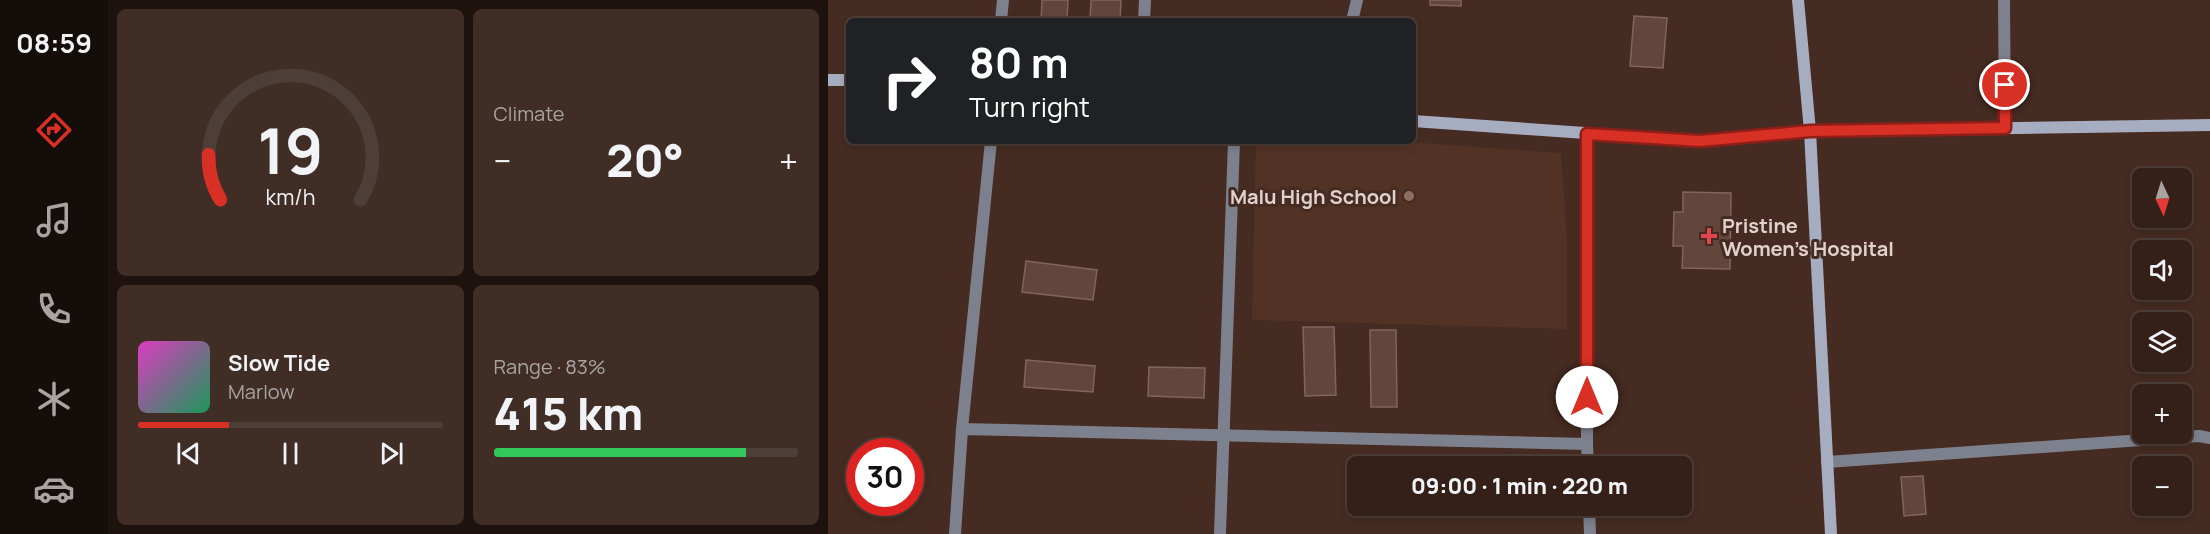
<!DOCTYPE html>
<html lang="en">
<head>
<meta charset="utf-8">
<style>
  body { margin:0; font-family:Manrope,sans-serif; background:#3f2d26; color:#f1f3f6; height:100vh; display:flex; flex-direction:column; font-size:22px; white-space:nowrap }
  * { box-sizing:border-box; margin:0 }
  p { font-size:20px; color:#a9a3a2 }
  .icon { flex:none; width:33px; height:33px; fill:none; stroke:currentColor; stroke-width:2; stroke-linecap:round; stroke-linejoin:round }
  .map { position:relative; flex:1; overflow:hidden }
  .details { display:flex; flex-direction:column; gap:9px; padding:9px; background:#1d120e; width:720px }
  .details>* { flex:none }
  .top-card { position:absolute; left:18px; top:18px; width:570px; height:126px; border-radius:9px; box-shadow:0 3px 9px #0003,0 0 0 2px #4e3e38; background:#202124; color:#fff; overflow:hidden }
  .needle { width:39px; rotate:176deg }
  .fabs { position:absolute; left:1304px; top:168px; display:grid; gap:12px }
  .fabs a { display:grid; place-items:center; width:60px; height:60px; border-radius:9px; background:#342019; box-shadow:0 3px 9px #0003,0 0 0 2px #4e3e38; font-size:30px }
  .speed { position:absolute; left:18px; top:438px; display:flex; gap:12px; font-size:30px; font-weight:700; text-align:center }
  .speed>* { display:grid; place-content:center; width:78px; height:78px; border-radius:50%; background:#342019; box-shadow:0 3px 9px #0003,0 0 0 2px #4e3e38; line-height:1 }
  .speed .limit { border:9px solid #d22; background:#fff; color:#111 }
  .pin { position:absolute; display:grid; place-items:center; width:51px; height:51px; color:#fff; margin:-26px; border:3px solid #fff; border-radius:50%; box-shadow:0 2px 6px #0007 }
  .me { position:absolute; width:66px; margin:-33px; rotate:0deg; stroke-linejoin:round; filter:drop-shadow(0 0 4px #0008) }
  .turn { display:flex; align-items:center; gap:21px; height:126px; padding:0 24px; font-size:27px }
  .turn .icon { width:78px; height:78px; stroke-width:2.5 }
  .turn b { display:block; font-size:42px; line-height:51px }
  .big { font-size:45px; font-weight:800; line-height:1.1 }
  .details .card { flex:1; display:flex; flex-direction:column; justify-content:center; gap:9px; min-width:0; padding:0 21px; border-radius:9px; background:#3f2d26 }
  .details .dial { align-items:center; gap:0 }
  .dial svg { height:156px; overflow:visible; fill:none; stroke:#4e3e38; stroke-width:7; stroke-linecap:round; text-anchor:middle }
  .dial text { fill:#f1f3f6; stroke:none }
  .song { display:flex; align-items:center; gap:18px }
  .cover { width:72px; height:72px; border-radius:9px; background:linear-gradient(135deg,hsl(310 70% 55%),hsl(150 70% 35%)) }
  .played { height:6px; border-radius:3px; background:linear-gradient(90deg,#d93025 30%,#4e3e38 30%) }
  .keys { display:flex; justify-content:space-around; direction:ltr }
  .heat { display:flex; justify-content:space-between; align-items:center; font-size:33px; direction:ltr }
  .charge { height:9px; border-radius:4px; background:linear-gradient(90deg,#34c759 83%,#4e3e38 0) }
  .details .tiles { flex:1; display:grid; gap:9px; grid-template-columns:repeat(2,1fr) }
  .trip { position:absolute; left:519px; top:456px; width:345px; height:60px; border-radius:9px; background:#342019; box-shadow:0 3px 9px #0003,0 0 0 2px #4e3e38; font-weight:800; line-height:60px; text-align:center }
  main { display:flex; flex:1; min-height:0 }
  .dock { display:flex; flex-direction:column; width:108px; justify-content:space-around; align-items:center; background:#150d0a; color:#a9a3a2 }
  .dock .icon { width:42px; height:42px }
  .dock .on { color:#d93025 }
  .dock b { font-size:27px; color:#f1f3f6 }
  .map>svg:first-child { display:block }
</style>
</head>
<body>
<main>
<nav class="dock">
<b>08:59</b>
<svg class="icon on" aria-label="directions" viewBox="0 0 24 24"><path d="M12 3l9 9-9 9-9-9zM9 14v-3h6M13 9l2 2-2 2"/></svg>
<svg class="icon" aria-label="music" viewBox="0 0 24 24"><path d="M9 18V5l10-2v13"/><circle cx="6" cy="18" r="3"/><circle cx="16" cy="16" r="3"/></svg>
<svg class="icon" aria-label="phone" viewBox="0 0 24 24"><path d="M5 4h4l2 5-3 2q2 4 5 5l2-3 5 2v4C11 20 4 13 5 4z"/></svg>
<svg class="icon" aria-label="climate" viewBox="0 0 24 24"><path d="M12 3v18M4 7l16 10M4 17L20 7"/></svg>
<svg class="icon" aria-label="car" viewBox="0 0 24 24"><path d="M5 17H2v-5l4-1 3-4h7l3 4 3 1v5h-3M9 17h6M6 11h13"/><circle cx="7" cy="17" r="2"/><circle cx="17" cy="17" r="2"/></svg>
</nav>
<section class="details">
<div class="tiles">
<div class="card dial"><svg viewBox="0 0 100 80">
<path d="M14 69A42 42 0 1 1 86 69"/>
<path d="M14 69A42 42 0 0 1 8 46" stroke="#d93025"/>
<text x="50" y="56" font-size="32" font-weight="700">19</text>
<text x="50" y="72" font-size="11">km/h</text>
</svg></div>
<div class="card"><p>Climate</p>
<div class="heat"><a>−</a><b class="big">20°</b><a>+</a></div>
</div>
<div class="card">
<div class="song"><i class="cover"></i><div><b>Slow Tide</b><p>Marlow</p></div></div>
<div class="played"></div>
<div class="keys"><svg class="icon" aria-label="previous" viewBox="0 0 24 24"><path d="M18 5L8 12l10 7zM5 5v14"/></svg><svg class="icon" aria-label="pause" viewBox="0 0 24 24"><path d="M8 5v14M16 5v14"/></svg><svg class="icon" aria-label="next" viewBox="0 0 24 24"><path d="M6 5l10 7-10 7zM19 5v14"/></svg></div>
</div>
<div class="card"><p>Range · 83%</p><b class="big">415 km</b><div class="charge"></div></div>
</div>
</section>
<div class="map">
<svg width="1382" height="534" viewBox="0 0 1382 534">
  <rect width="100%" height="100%" fill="#452b21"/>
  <path fill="#533226" d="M428,141H567L733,153L739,239V329L424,320Z"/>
  <path fill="#62463c" stroke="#82655a" stroke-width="1.5" d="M214,0H240L239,21H213Z
    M263,0H293L292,21H262Z
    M602,0H633V6L602,5Z
    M806,16L839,18L835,68L802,66Z
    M855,192L903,193L902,269L854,268L855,246H845L846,212H855Z
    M198,261L269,270L265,300L194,292Z
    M475,327H506L508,395L477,396Z
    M542,330H568L569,407H543Z
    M198,360L267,366L265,392L196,387Z
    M321,367L377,368L376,398L320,396Z
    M1095,476L1098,514L1076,516L1073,477Z"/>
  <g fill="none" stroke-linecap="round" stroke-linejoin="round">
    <path stroke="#7d818d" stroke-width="12" d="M1176,0L1177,128
      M173,21L175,0
      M316,21L317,0
      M524,21L529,0
      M759,134V444
      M134,429L759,444L760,466
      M999,462L1371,436L1382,438
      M761,506L762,534
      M127,534L134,429L163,141
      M392,534L406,141"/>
    <path stroke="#a7adc0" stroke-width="12" d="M970,0L982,131L1003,534
      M0,80H21
      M585,121L872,141L982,131L1382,125"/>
  </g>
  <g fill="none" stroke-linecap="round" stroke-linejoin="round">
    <g stroke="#8d1f18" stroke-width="15">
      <path id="route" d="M759,397V134L872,141L982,131L1177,128V85"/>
    </g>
    <use href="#route" stroke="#d93025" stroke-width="10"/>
  </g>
  <circle fill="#8d6e63" stroke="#452b21" stroke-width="2" cx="581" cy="196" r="6"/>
  <path fill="#e0444e" stroke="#452b21" stroke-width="2" d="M878 227h6v6h6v6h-6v6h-6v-6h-6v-6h6z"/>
  <g text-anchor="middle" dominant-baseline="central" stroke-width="6" stroke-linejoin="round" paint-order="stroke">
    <g font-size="20" font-weight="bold" fill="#e2d1cb" stroke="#452b21" text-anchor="end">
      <text x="569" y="196">Malu High School</text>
      <text x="894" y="225" text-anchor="start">Pristine<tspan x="894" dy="23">Women's Hospital</tspan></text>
    </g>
  </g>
</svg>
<div class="fabs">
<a><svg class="needle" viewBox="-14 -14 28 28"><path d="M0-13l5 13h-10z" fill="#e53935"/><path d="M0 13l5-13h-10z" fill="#a9a3a2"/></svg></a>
<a><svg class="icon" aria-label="sound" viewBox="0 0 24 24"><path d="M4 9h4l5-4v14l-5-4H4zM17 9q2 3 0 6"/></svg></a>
<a><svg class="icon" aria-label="layers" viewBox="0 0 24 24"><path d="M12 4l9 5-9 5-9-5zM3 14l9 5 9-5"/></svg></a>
<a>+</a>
<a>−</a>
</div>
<div class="speed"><div class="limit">30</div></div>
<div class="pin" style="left:1177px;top:85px;background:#d93025"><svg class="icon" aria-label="arrive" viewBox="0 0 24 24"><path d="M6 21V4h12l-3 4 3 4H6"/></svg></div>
<svg class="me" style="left:759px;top:397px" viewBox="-20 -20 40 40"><circle r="19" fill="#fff"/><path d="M0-13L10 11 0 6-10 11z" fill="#d93025"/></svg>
<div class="trip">09:00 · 1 min · 220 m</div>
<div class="top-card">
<div class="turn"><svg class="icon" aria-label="right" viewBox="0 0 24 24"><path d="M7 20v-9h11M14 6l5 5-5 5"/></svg><div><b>80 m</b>Turn right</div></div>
</div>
</div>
</main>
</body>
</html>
